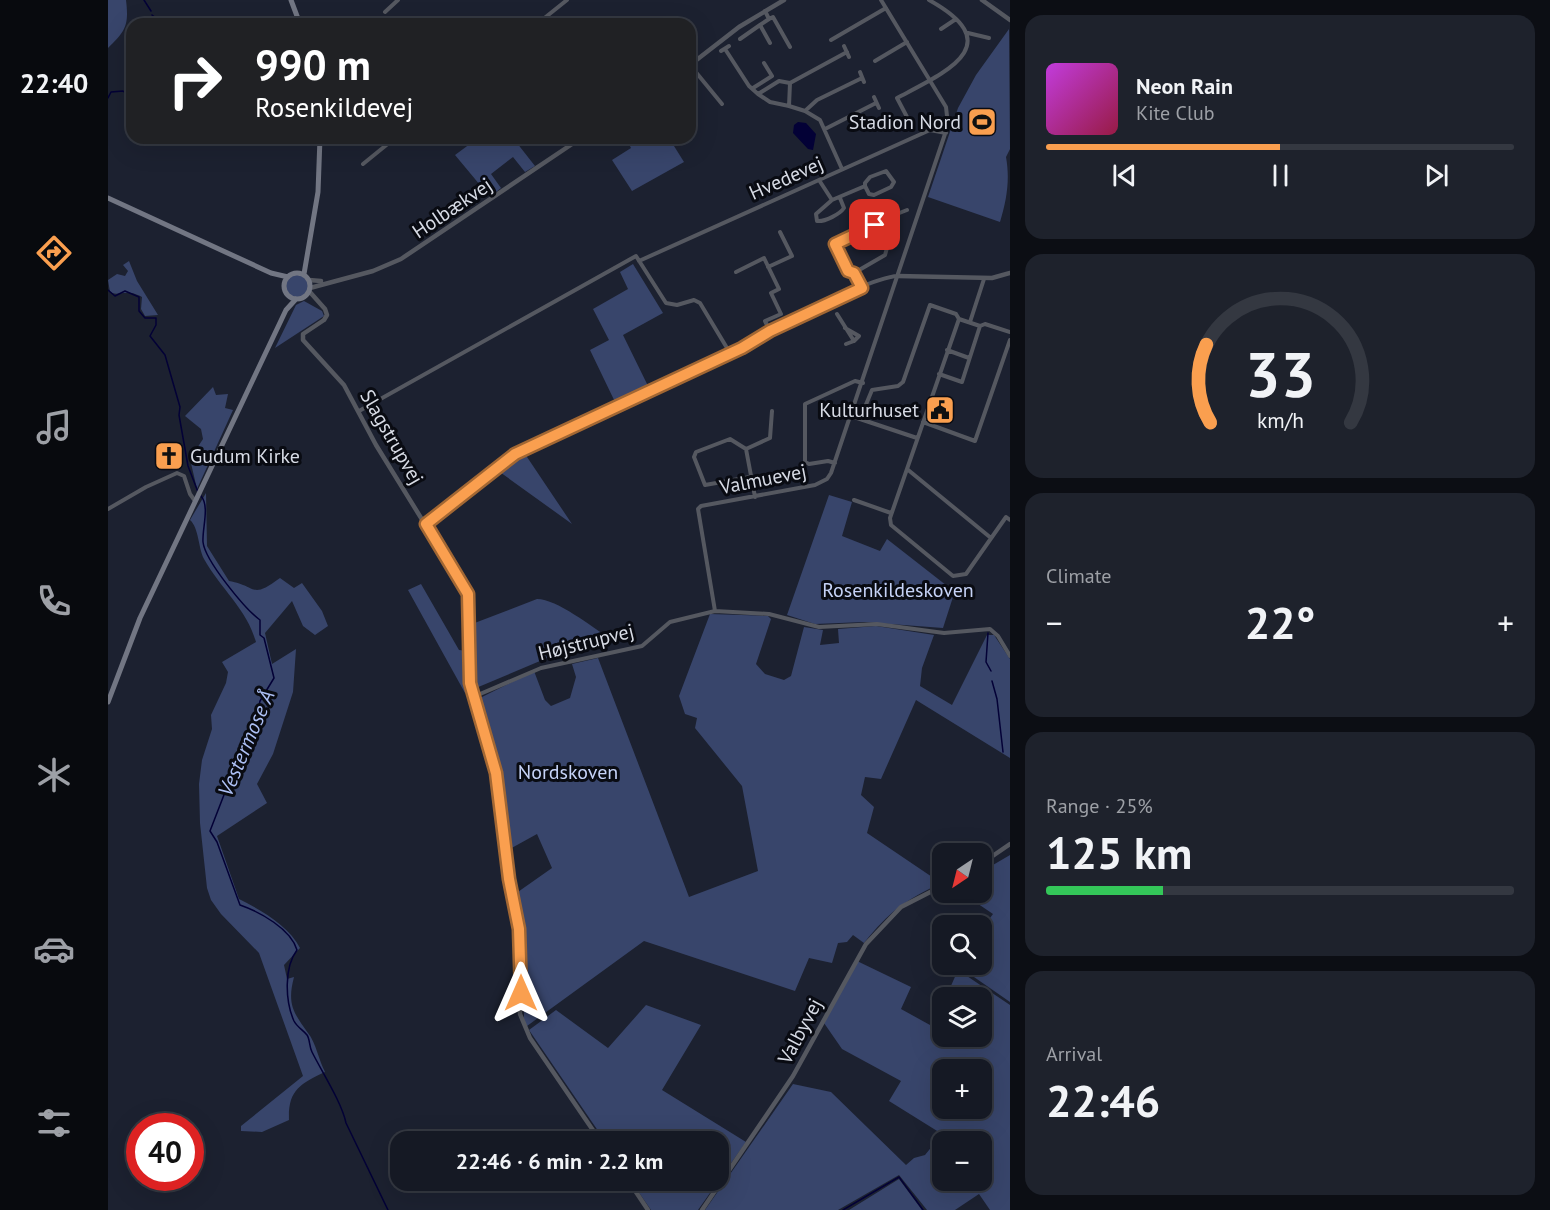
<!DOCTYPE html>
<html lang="en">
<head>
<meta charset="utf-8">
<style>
  body { margin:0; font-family:"PT Sans",sans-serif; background:#1e222c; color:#f1f3f6; height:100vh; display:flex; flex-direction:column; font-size:22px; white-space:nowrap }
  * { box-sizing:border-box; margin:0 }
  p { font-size:20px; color:#9da0a6 }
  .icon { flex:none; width:33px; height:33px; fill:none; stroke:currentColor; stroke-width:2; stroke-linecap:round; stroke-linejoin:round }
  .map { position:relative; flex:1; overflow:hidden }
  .drawer { display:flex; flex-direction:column; gap:15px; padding:15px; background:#0c0e14; width:540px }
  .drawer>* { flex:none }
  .guide { position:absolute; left:18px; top:18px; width:570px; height:126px; border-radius:18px; box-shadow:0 6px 24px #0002,0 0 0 2px #343841; background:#202124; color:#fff; overflow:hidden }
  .needle { width:39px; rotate:215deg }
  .buttons { position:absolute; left:824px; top:843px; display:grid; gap:12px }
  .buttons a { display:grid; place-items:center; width:60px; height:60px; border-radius:12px; background:#151924; box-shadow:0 6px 24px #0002,0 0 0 2px #343841; font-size:30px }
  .speed { position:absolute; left:18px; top:1113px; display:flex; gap:12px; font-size:30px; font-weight:700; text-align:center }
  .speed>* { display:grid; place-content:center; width:78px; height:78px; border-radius:50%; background:#151924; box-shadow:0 6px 24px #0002,0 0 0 2px #343841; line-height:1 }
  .speed .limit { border:9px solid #d22; background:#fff; color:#111 }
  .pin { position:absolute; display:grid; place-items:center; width:51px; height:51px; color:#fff; margin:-26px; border-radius:12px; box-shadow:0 3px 9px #0006 }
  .me { position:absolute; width:66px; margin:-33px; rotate:0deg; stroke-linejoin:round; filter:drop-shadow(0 0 4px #0008) }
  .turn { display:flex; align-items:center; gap:21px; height:126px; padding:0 30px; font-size:27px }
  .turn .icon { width:78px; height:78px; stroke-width:2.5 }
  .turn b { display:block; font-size:42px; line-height:51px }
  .big { font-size:45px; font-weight:700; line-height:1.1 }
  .drawer .tile { flex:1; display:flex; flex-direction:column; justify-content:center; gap:9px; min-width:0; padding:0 21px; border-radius:18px; background:#1e222c }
  .drawer .dial { align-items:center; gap:0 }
  .dial svg { height:156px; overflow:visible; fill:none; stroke:#343841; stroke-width:7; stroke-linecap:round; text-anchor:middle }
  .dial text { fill:#f1f3f6; stroke:none }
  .song { display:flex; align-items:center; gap:18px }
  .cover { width:72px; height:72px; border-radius:9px; background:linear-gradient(135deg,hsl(290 70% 55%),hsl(340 70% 35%)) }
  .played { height:6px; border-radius:3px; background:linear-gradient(90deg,#fa9f4f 50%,#343841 50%) }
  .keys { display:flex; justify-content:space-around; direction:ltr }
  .heat { display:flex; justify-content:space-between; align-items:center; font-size:33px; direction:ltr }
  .charge { height:9px; border-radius:4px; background:linear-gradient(90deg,#34c759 25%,#343841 0) }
  .trip { position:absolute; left:282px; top:1131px; width:339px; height:60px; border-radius:18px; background:#151924; box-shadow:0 6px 24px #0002,0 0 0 2px #343841; font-weight:700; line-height:60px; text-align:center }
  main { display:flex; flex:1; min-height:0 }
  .menu { display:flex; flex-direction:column; width:108px; justify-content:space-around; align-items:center; background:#080a0e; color:#9da0a6 }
  .menu .icon { width:42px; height:42px }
  .menu .selected { color:#fa9f4f }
  .menu b { font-size:27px; color:#f1f3f6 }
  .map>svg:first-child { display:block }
</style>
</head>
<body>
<main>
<nav class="menu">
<b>22:40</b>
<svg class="icon selected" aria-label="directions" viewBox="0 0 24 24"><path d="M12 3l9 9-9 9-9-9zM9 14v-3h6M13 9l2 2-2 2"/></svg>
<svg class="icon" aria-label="music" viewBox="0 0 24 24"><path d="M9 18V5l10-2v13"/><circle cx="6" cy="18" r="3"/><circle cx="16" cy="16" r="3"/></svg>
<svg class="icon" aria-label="phone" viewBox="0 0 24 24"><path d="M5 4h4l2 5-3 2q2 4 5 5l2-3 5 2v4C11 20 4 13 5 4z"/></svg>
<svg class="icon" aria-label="climate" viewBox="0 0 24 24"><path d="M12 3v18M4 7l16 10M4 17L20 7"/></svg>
<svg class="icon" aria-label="car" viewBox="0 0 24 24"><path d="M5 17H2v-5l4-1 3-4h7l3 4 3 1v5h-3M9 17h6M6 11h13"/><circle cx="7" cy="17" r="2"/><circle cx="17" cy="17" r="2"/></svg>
<svg class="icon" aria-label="filters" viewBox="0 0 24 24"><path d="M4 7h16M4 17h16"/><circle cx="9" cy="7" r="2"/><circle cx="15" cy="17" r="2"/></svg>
</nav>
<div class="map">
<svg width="902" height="1210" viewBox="0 0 902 1210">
  <rect width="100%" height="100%" fill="#1c2130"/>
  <path fill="#38456b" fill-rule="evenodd" d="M0,0H18C21,25 18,31 0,48Z
    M901,29L902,149L898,157C902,179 899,199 892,222L820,197L850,108L868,75Z
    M370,138H405L427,166L417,172L405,157L383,174L393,188L382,197L347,155Z
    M532,138H561L576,162L524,191L504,160L523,148L522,146Z
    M21,261L29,281L50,315L37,316L33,309L34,297C18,288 10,297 2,292L0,280L9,274L17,276L20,271L15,265Z
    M525,264L555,313L515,335L541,388L508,404L482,350L501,340L485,309L520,289L512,272Z
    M178 286a11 11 0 1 1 22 0a11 11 0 1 1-22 0Z
    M196,301L214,311L216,316L167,348L188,305Z
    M105,387L108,395L120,394L117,408L125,410L89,489L82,459L95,439L93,429L77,416Z
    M417,454L464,524L389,470Z
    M98,493L99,546L121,581C150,586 142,600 172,578L186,588L194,583L214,611L220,626L207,635L195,626L184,601L157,633L164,664L188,649L185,692L165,754L149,784L159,803L109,836L131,899C153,910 181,926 192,948L176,965L179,979L186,977C179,1004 185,1012 200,1033C208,1043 211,1061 217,1072C192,1084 180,1090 181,1120L154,1132L133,1131V1126L195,1076L151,953L113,914L103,900L99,888L92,823L91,784L94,760L104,729L103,715L118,683L120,672L114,662L148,642C139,609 112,588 96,559C90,547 91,528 82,520Z
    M721,495L744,502L734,536L772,551L779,539L843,589L845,597L835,628L756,622L707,624L679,615Z
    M313,584L351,650L360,651L361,690L357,693L300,590Z
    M429,599C449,599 484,627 501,638L477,642L368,688L365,686L364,624Z
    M602,614L660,616L663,619L648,664L657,674L676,680L683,676L696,627L715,630L712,645L731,643L730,629L768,626L826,635L814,668L812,686L844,705L879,635H886L902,659V758L808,700L773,779L757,777L753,795L766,807L759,833L833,883C796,901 782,911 756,943L745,935L739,942L730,943L724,963L701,958L687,991L536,941L419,1026L416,1021L415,923L407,894L444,868L429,834L400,850L391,773L368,700L426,671L437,700L443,706L462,698L468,677L464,664L490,658L581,897L650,871L634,786L587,728L589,718L577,714L571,696Z
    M902,855V1002L853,968V965L873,964V930L885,914L854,893L873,892V872Z
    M749,961L803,987L793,1009L822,1025L834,1005V1036H873V998L838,997L850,970L902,1005V1210H882L871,1194L847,1210H819L791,1175L730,1210H597L685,1084L723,1092L798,1165L806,1158L817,1155L834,1134L781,1101L793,1081L734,1049L716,1023ZM834,1070H873V1108H834ZM834,1142H873V1180H834Z
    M538,1005L593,1025L554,1090L638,1142L590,1210H543L523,1181L610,1180V1142L497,1141L421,1030L448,1010L500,1048Z
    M791,1179L814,1210H741Z"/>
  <path fill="#030136" d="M690,122L698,123L708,134L705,150L700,149L685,133L686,125Z"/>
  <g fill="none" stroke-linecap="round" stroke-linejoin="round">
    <path stroke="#030136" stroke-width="1.5" d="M36,0L43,11
      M44,15L48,18L65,21L67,24
      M0,98L3,92L15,91L24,98
      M0,290L7,296L17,291L31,297V311L37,318H48V325L42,336L57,355L72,407L71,415L80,466L90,492
      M93,496C102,506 94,529 95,542C97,561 138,610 152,620V635L156,638L166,678L152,701L147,724L138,738L102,831L109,842L132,905C152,912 183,929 189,950C176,967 177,1001 186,1021C189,1027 195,1030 199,1035C202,1039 201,1046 204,1052C214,1072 234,1103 238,1123L280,1210
      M880,633L878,662L883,671
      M884,681L889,699L895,752
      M735,1210L791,1177L815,1210"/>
    <path stroke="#555860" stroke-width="4" d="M657,11L661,19L652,25L662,43
      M277,12L290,0
      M661,19L665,17L682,47
      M429,24L459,0
      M833,29L848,19
      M860,33L881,38
      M632,39L652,25
      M723,40L778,8
      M736,46L741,57
      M617,49L641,86L650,94
      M613,51L621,46
      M767,61L799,42
      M582,65L614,104
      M752,72L756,82
      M682,83L739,52
      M645,88L664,76L656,63
      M766,97L771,108
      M681,106L662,102L650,94L671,81L682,83L681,106L697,111L712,120L734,169
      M697,111L709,100L754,78
      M799,117L789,98C838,72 902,45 821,0
      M717,129L768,103
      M255,164L287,138
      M711,180L724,200
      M732,198L736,208C732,214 717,222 709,221L708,214L724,200L757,186V183L762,177L778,171L786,182L783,187L766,195L761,194L757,186
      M531,261L822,130L838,133
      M660,267L684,256L672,232
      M628,272L656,258L671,289L663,293L673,314L657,321L662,331
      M746,273L777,255L786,223L783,217
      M754,288L746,273L740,271L727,244L761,225L799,210
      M729,314L746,341L738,344
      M862,322L876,279
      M872,326L877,324L902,332
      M737,328L751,336L746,341
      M839,350L861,358
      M831,374L854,382L872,326L851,319L782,518L783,525L845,576L858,574L898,517L902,520
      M251,411L528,256L558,303L569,305L586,300L592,303L622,353
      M743,416L809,438
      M752,419L764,390L790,386L795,382L822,305L848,314L851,319
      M815,422L867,441L902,340
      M638,449L622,439L588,452L586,457L597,485L642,477
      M727,463L720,461L701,464L697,462V404L747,381L755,383
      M799,469L883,538
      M647,497L638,449L662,438L664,411
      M746,500L783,513
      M0,509L38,487L69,473L76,476L82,494L87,501
      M318,524L407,454L634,348C664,331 759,277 790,276
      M607,611L590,509L593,506L707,485L719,479L723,473L840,125L838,107L773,0
      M365,697L433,668L534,646L562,622L607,611L661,614L711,627L769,624L836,633L882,629L890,636L902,656"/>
    <path stroke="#555860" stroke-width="4.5" d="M874,0L902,20
      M582,65L631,27L676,0
      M790,276L884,278L902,273
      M201,280L213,281
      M202,288L265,271L293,259L473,138
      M201,291L217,309L219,315L216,320L195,334V340L236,385L268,445L360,594L361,683L388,773L401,879L411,929L412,1014L422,1038L493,1142
      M873,864L902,844
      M520,1180L540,1210
      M594,1210L685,1076L758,944L793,907L834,886"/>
    <path stroke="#727683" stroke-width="5" d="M183,0L192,24
      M0,198L163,273L180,277
      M176 286a13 13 0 1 1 26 0a13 13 0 1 1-26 0Z
      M196,274L210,192L212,138
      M0,702L32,618L178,310L188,299"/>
  </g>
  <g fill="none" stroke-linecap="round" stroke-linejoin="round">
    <g stroke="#a26733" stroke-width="15">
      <path id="route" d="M413,993L411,929L401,879L388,773L362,683L360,594L318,524L407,454L634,348L662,331L754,288L746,273L740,271L727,244L767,225"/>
    </g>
    <use href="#route" stroke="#fa9f4f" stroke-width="10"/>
  </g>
  <defs>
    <g id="stadium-square" transform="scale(1.5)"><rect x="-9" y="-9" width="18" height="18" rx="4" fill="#fa9f4f" stroke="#090b12"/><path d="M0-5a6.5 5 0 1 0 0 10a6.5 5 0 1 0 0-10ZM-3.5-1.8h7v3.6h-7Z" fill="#111"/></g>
    <g id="civic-square" transform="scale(1.5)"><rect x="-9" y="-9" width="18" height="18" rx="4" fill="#fa9f4f" stroke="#090b12"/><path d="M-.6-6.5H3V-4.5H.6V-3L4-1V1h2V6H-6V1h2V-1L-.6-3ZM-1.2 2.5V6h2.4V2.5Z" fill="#111"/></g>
    <g id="church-square" transform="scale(1.5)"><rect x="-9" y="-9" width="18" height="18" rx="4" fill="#fa9f4f" stroke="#090b12"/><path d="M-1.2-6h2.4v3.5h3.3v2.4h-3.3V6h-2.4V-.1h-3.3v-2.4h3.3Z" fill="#111"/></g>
  </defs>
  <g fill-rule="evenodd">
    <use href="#stadium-square" x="874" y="122"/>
    <use href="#civic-square" x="832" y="410"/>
    <use href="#church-square" x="61" y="456"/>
  </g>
  <g text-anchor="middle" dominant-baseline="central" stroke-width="6" stroke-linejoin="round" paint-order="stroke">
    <g font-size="20" fill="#d7dbe5" stroke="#090b12" text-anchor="end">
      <text x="853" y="122">Stadion Nord</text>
      <text x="811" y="410">Kulturhuset</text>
      <text x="82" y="456" text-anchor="start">Gudum Kirke</text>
    </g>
    <g font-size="20" fill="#d7dbe5" stroke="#090b12">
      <text transform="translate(678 178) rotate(-24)">Hvedevej</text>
      <text transform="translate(344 208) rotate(-34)">Holbækvej</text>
      <text transform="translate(284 437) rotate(60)">Slagstrupvej</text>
      <text transform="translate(655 479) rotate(-11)">Valmuevej</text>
      <text transform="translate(478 642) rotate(-14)">Højstrupvej</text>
      <text transform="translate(692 1031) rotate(-62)">Valbyvej</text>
    </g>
    <g font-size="20" fill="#c6d3f7" stroke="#090b12">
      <text x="790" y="590">Rosenkildeskoven</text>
      <text x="460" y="772">Nordskoven</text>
    </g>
    <g font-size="21" font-style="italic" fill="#adc0f5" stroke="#090b12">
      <text transform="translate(138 743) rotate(-67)">Vestermose Å</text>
    </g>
  </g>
</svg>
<div class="buttons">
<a><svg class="needle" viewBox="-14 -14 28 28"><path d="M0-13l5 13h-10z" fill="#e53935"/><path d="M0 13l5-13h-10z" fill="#9da0a6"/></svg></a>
<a><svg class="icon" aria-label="search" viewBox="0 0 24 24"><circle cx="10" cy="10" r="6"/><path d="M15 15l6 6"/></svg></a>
<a><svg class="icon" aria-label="layers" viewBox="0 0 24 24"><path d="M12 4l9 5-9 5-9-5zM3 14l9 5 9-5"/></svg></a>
<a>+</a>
<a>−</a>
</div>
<div class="speed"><div class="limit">40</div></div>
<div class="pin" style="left:767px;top:225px;background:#d93025"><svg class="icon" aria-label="arrive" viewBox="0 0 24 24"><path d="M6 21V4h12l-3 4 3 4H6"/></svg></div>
<svg class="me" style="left:413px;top:993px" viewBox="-20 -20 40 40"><path d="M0-17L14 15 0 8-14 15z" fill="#fa9f4f" stroke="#fff" stroke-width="4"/></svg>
<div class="trip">22:46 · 6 min · 2.2 km</div>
<div class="guide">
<div class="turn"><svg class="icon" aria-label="right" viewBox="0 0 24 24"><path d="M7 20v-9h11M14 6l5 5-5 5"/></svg><div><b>990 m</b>Rosenkildevej</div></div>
</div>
</div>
<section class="drawer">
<div class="tile">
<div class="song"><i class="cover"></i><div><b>Neon Rain</b><p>Kite Club</p></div></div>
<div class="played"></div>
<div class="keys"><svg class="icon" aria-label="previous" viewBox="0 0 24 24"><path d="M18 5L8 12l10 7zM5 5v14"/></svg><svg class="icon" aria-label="pause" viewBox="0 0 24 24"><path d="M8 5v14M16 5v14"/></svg><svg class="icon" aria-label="next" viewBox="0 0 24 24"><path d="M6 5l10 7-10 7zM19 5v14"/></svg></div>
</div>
<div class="tile dial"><svg viewBox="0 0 100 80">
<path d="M14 69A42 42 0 1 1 86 69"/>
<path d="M14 69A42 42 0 0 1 12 29" stroke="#fa9f4f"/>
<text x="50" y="56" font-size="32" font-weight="700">33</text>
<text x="50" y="72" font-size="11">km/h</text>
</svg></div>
<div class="tile"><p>Climate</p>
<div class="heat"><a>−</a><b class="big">22°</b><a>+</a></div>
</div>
<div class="tile"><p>Range · 25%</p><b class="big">125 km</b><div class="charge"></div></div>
<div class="tile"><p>Arrival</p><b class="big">22:46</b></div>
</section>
</main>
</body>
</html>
